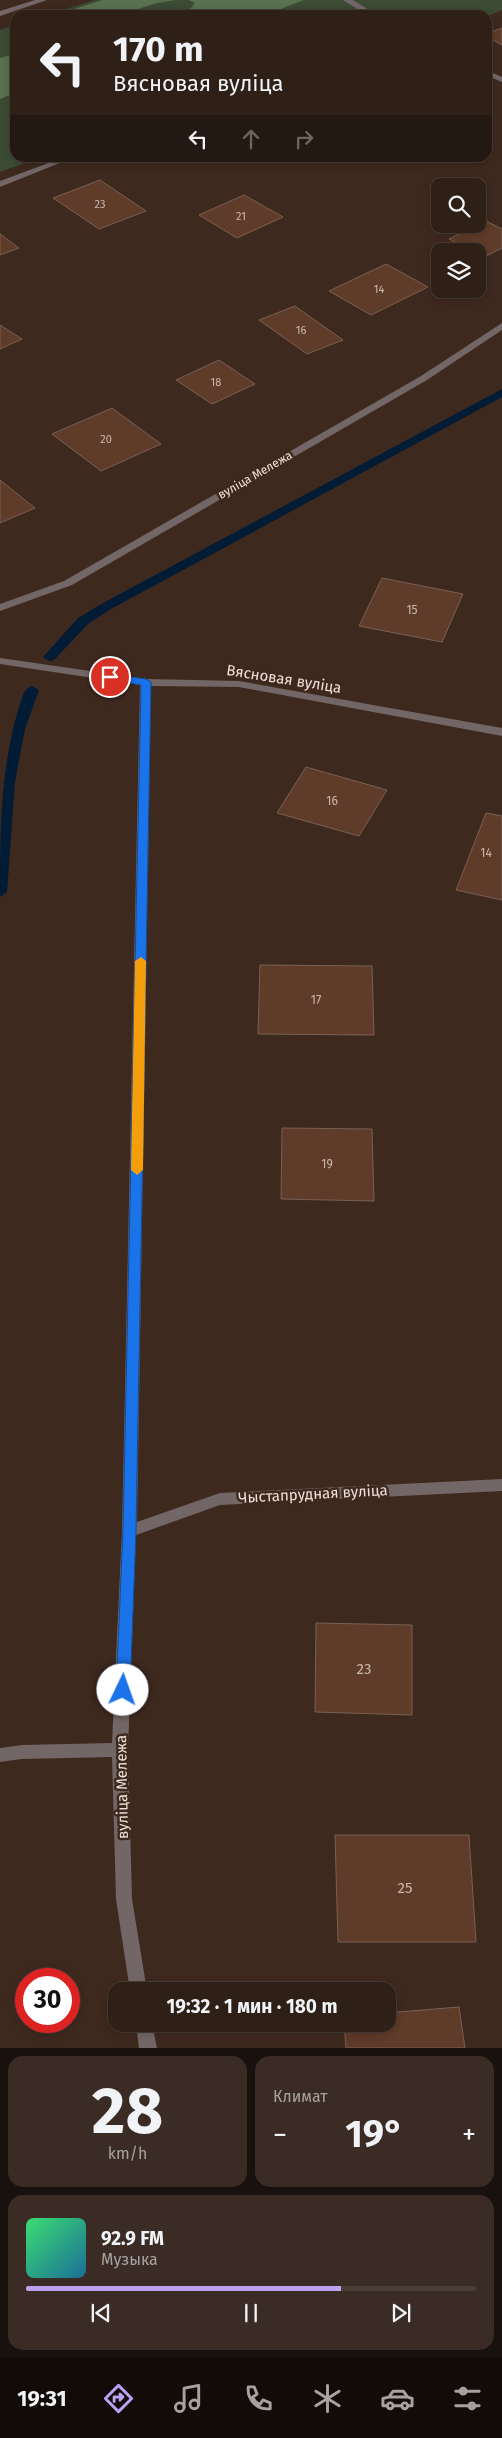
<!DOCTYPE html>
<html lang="ru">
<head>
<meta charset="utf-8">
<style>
  body { margin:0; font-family:"Fira Sans",sans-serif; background:#3a2c24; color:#f1f3f6; height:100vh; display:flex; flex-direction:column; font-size:19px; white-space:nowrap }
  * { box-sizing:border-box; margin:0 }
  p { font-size:16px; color:#a7a2a1 }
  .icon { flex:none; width:28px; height:28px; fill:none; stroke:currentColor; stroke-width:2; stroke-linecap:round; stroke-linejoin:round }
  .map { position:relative; height:2048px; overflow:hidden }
  .drawer { display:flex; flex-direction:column; gap:8px; padding:8px; background:#19110d; flex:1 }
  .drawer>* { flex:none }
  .hud { position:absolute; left:10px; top:10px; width:482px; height:152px; border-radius:15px; box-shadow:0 2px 8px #0003,0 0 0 1px #493d36; background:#2e1f17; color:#f1f3f6; overflow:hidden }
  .tools { position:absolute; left:431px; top:178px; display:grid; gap:10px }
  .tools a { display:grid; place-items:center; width:55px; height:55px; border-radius:10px; background:#2e1f17; box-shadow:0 2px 8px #0003,0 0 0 1px #493d36; font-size:25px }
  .speed { position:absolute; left:15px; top:1968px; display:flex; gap:10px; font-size:25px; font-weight:700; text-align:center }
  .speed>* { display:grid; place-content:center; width:65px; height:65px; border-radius:50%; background:#2e1f17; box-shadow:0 2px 8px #0003,0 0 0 1px #493d36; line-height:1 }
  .speed .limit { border:8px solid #d22; background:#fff; color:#111 }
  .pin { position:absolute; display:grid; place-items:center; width:42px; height:42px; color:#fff; margin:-21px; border:2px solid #fff; border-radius:50%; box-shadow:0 1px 5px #0007 }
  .me { position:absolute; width:55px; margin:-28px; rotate:3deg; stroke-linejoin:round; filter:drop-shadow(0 0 4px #0008) }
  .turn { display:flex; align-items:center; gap:18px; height:105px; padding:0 20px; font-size:22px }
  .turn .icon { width:65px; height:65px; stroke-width:2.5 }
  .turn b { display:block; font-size:35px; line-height:42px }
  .lanes { display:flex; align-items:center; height:48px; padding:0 20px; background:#0003; justify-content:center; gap:25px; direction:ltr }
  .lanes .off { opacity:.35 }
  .big { font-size:38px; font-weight:700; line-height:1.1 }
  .drawer .widget { flex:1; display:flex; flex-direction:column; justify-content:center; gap:8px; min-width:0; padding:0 18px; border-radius:15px; background:#3a2c24 }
  .drawer .dial { align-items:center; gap:0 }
  .dial b { font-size:65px; line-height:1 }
  .song { display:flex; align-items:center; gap:15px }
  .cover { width:60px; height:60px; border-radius:8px; background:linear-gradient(135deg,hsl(140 70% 55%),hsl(200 70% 35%)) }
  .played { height:5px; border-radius:2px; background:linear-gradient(90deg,#bca0f2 70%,#493d36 70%) }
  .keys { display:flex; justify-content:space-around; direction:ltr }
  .heat { display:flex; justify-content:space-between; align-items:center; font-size:28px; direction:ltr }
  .drawer .tiles { flex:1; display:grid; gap:8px; grid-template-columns:1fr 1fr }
  .widget:last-child { grid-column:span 2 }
  .trip { position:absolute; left:108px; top:1982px; width:288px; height:50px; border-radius:15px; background:#2e1f17; box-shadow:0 2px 8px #0003,0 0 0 1px #493d36; font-weight:700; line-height:50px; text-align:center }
  .dock { display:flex; height:80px; justify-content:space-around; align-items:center; background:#120c09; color:#a7a2a1 }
  .dock .icon { width:35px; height:35px }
  .dock .active { color:#bca0f2 }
  .dock b { font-size:22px; color:#f1f3f6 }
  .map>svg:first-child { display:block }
</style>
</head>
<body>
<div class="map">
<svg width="502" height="2048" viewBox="0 0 502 2048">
  <rect width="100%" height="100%" fill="#3e291f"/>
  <path fill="#3b4b34" d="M95,0H502V10L488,16L47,15Z
    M15,25V158H39L0,172V30Z"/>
  <path fill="#59714f" d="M103,0H176L157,3L119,15H55Z
    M189,0H304L265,15H180L191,8L195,3Z
    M15,54V93L0,99V58Z"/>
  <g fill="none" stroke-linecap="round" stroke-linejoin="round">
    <path fill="#031c35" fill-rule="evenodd" d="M502,389V397L111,609L88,624L54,660L49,661L43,657L78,618L103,603Z
      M32,686L39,690L25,729L15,782L7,892L0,897C0,832 0,769 19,707C22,700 23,688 32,686Z"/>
  </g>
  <path fill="#5f3b29" stroke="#796055" d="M502,28V45L488,37V33Z
    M100,180L146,211L99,229L53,198Z
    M244,195L283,217L237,238L199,215Z
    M486,221L502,229V248L484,257L478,254V251H472L449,239Z
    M0,234L19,248L0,255Z
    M386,264L428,287L371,315L329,291Z
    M295,306L343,340L307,354L259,320Z
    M0,325L22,339L0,349Z
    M219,360L255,384L212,404L176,380Z
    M112,408L161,444L101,471L52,434Z
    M0,480L35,508L0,523Z
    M382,578L463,594L442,642L359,626Z
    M306,767L387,790L359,836L277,813Z
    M486,813L502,816V900L456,890Z
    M260,965L372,966L374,1035L258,1034Z
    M282,1128L372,1129L374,1201L281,1199Z
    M316,1623L412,1625V1715L315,1712Z
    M335,1835H469L476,1942H338Z
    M459,2007L465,2048H346L344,2024H386V2013Z"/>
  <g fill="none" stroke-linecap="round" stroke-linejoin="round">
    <path fill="#736666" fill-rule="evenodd" d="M35,0H47L0,16V11Z
      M343,0H353L377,15H367Z
      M488,71L502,77V82L488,76Z
      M62,158H72L0,187V181Z
      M502,323V330L427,380L72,585L0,611V604L64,581L421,376Z
      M0,658L146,679L239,681L502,728V736L239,687L151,686L137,1522L220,1493L502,1479V1491L220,1505L136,1535L128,1750L132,1899L147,1991H130L116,1899L112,1757L22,1759L0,1762V1748L22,1745L112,1743L122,1531L140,685L0,664Z
      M136,2024H152L157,2048H139Z"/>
  </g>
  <path fill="#1a73e8" stroke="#114b97" d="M110,674L146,679L151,682L136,1531L130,1690L128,1695L123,1696L118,1695L116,1690L123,1531L141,685L106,679L105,677Z"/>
  <path fill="#f59e0b" d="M141,957L146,961L143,1170L137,1175L131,1170L135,961Z"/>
  <g text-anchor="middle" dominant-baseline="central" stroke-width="5" stroke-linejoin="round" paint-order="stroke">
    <g font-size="11" fill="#cbb8ae">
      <text x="100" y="204">23</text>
      <text x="241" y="216">21</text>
      <text x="379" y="289">14</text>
      <text x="301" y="330">16</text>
      <text x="216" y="382">18</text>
      <text x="106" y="439">20</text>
    </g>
    <g font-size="12" fill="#efe1da" stroke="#3e291f">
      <text transform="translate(255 475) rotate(-30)">вуліца Мележа</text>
    </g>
    <g font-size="12" fill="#cbb8ae">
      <text x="412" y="610">15</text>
      <text x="332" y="801">16</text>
      <text x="486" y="853">14</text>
      <text x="316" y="1000">17</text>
      <text x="327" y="1164">19</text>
    </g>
    <g font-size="15" fill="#efe1da" stroke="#3e291f">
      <text transform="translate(284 679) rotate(9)">Вясновая вуліца</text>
      <text transform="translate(313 1494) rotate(-3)">Чыстапрудная вуліца</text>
      <text transform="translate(122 1787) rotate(-91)">вуліца Мележа</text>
    </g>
    <g font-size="15" fill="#cbb8ae">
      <text x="364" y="1669">23</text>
      <text x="405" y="1888">25</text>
    </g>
  </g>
</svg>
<div class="tools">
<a><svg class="icon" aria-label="search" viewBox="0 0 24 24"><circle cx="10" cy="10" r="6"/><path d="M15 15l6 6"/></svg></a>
<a><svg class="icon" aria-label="layers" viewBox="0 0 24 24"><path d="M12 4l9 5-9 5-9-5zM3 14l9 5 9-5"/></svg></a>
</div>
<div class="speed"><div class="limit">30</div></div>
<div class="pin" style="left:110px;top:677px;background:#d93025"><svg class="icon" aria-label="arrive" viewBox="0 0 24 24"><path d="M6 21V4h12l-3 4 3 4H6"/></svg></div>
<svg class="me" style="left:123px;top:1690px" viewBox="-20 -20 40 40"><circle r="19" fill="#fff"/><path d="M0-13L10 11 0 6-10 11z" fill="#1a73e8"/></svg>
<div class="trip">19:32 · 1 мин · 180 m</div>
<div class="hud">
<div class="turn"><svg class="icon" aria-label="left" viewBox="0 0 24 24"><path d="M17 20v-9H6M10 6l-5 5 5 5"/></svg><div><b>170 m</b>Вясновая вуліца</div></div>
<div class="lanes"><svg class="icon" aria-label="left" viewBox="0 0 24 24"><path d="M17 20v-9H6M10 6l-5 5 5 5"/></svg><svg class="icon off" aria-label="ahead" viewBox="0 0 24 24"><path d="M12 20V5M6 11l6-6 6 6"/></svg><svg class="icon off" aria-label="right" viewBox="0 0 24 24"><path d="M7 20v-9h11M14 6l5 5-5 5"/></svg></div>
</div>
</div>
<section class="drawer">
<div class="tiles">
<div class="widget dial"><b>28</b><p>km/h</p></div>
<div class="widget"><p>Климат</p>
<div class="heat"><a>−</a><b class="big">19°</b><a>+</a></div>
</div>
<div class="widget">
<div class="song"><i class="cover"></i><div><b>92.9 FM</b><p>Музыка</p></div></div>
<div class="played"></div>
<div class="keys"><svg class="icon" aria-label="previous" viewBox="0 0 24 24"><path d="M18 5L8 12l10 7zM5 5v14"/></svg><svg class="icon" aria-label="pause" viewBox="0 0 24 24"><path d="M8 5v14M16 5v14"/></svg><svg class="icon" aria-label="next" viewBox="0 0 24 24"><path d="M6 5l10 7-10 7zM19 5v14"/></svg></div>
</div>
</div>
</section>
<nav class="dock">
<b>19:31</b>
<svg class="icon active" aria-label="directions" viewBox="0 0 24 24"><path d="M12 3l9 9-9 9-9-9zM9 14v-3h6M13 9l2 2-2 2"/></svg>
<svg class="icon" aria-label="music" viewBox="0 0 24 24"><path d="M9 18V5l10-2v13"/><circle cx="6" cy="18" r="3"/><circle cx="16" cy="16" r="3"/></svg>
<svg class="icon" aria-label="phone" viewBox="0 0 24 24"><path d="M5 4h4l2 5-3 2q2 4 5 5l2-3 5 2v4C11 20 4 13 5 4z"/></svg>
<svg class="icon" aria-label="climate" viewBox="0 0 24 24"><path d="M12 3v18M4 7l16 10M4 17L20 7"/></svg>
<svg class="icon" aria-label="car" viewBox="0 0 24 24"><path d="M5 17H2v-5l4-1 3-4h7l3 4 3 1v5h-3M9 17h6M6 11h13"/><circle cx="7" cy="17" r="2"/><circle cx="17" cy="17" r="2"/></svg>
<svg class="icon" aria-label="filters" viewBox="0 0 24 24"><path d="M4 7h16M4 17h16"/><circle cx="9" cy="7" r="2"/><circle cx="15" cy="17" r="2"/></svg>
</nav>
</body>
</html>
